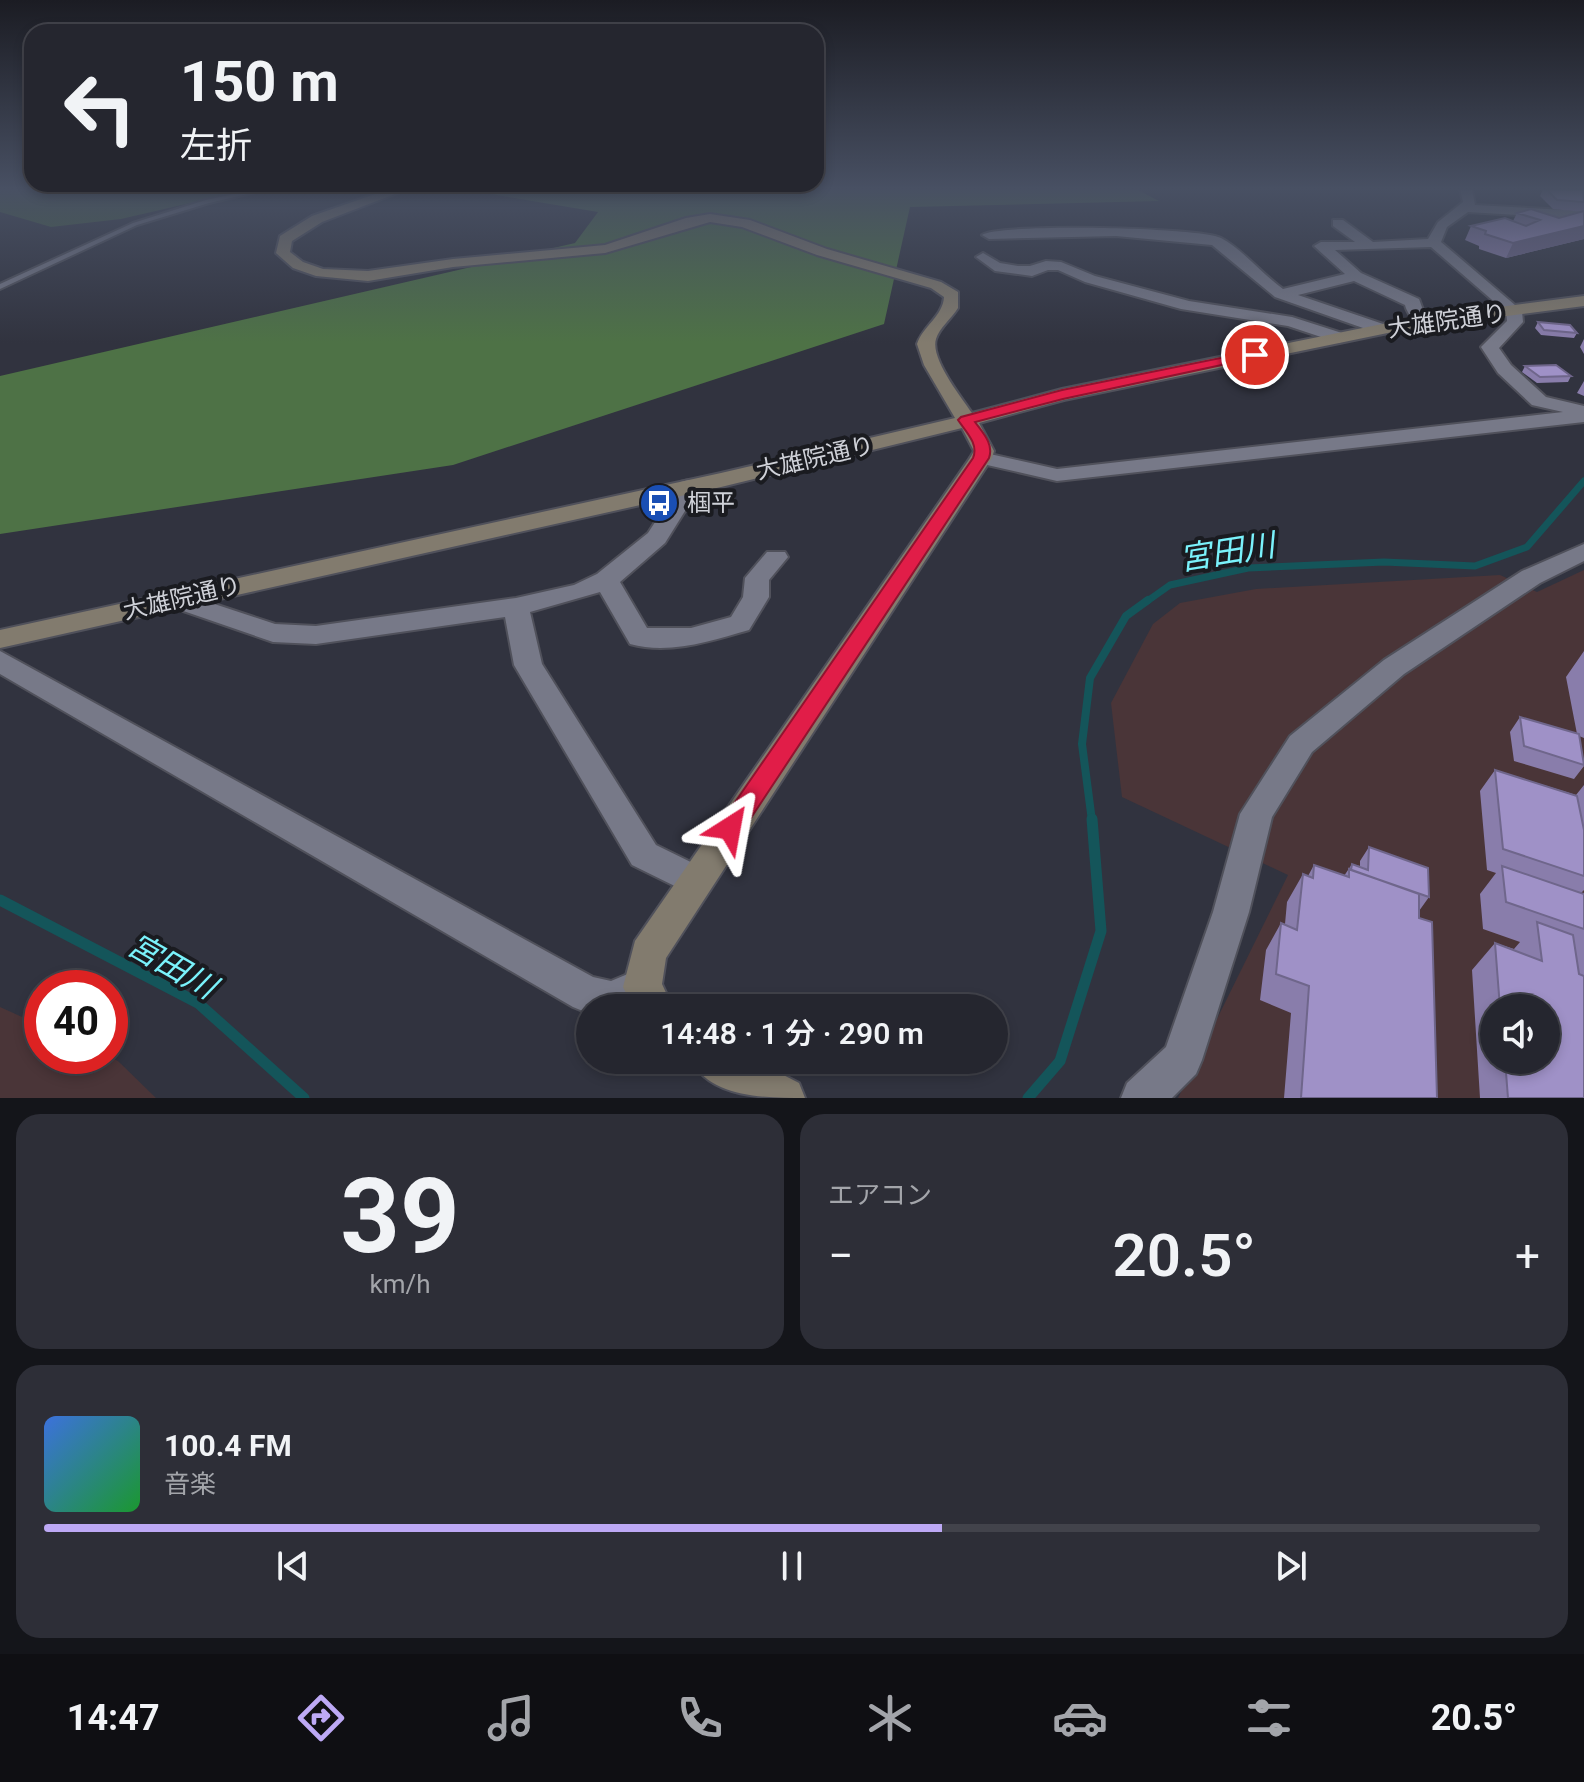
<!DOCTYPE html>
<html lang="ja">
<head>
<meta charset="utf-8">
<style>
  body { margin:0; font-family:Roboto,"Noto Sans JP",sans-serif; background:#2d2e37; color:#f1f3f6; height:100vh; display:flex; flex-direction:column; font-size:30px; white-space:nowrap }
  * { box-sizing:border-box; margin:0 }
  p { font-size:26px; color:#a3a5aa }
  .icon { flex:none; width:44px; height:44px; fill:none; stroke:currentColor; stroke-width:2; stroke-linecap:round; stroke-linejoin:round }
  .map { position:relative; height:1098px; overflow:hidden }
  .details { display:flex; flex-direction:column; gap:16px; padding:16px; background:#14151a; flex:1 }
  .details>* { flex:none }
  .hud { position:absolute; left:24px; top:24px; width:800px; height:168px; border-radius:24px; box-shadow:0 4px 12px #0003,0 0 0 2px #42434b; background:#25262f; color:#f1f3f6; overflow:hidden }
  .fabs { position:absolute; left:1480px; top:994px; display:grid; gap:16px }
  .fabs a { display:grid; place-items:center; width:80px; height:80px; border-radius:50%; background:#25262f; box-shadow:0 4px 12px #0003,0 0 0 2px #42434b; font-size:40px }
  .speed { position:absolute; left:24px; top:970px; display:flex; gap:16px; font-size:40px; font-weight:700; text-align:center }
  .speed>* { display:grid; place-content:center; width:104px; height:104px; border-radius:50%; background:#25262f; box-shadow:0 4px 12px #0003,0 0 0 2px #42434b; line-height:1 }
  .speed .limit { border:12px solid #d22; background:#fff; color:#111 }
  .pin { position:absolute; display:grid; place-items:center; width:68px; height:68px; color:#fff; margin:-34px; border:4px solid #fff; border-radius:50%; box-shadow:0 2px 8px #0007 }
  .me { position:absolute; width:88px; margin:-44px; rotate:34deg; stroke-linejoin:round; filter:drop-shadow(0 0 6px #0008) }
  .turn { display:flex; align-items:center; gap:28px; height:168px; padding:0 24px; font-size:36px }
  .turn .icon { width:104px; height:104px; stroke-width:2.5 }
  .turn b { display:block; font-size:56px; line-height:68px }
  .big { font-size:60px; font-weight:600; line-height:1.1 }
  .details .card { flex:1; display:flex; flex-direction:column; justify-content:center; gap:12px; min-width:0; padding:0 28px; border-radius:24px; background:#2d2e37 }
  .details .dial { align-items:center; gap:0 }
  .dial b { font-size:104px; line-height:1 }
  .song { display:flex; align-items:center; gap:24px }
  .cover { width:96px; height:96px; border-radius:12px; background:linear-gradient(135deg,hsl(220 70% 55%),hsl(130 70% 35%)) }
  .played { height:8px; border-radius:4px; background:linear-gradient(90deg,#bda9f5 60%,#42434b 60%) }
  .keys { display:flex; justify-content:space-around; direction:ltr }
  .heat { display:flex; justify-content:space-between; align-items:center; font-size:44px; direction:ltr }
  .details .tiles { flex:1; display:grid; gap:16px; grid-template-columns:1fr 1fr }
  .card:last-child { grid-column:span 2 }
  .trip { position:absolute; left:576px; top:994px; width:432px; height:80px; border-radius:40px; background:#25262f; box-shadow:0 4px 12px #0003,0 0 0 2px #42434b; font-weight:600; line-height:80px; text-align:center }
  .tabs { display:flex; height:128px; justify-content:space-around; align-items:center; background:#0f0f13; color:#a3a5aa }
  .tabs .icon { width:56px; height:56px }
  .tabs .current { color:#bda9f5 }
  .tabs b { font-size:36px; color:#f1f3f6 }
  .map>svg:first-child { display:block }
</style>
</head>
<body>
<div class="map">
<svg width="1584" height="1098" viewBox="0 0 1584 1098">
  <rect width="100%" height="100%" fill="#31333f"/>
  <path fill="#4a3538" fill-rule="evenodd" d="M1584,570V1098H1178L1288,875L1122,797L1111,703L1153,624L1180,603L1256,589L1500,575L1537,592ZM1494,1008H1546V1060H1494Z
    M0,1007L42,1026V1056H108L118,1061L156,1098H0Z"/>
  <path fill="#466440" d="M0,189H251L121,219L51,227L0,212Z"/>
  <path fill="#4e7246" d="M461,189H1136L1159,201L910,207L884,324L453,465L0,534V376L575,243L598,212Z"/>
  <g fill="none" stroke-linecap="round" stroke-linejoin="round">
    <path stroke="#14555a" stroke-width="7" d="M1146,602L1170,585L1248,568L1384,562L1475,566L1527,547L1584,481"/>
    <path stroke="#14555a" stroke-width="8" d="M1092,821L1082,744L1090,678L1126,616L1148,600"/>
    <path stroke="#14555a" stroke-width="11" d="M0,900L198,1003L304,1098
      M1028,1098L1060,1061L1101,931L1092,819"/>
    <g stroke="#50515b" stroke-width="4">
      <path id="lane" d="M258,189H269L209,203L137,225L0,289V284L133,223L206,200Z"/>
    </g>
    <g stroke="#50515b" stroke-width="4">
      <path id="street" d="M1460,189H1472L1475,205L1584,211V219L1468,212L1447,227L1441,242L1522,311L1523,322L1499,348L1511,365L1546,397L1584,406V422L1057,481L974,462L970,458L981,452L1057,469L1563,412L1532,405L1498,373L1481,347L1507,321L1506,312L1431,247L1335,250L1361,273L1419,299L1423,310L1436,321L1434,325C1420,328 1408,317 1405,305L1354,281L1298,295L1386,325L1388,329L1380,334L1275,297L1212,245L1116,236L989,239L982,235C998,223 1200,227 1221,238C1241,248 1263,275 1283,289L1345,274L1314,246L1321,242H1355L1333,226V220H1343L1373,242L1428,239L1438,222L1463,202Z
        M983,253L1000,263L1018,266H1030L1046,261L1061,262L1095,276L1189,301L1292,317L1345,334L1348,338L1339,343L1288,326L1181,309L1085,282L1058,270H1048L1032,276L995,271L976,257Z
        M689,480L700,487L665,543L620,582L647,628H691L731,617L743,597L745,578L767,552H785L788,557L769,580V597L749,630C711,641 669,655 630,644L600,592L530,612L542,664L656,845L707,870L712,881L707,892L695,896L632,865L514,665L505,617L316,644L273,642L166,605L162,599L166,593L175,591L275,624L316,626L516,598L574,585L597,574L648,533L681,482Z
        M1584,544V561L1540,583L1404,674L1312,752L1272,817L1249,912L1202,1060L1196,1074L1172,1098H1121L1127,1083L1166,1047L1213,912L1240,814L1290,736L1384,660L1522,571Z
        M0,651L593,977L611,981L642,968L655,974L661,987L655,1000L637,1008H590V1014L573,1007L0,674Z"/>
    </g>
    <g stroke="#50515b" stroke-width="4">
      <path id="secondary" d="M390,189H408L322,222L292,241L290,252L303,262L323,269L368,271L453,259L605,245L686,218L710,214L750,220L827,249L941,282L958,292V308C952,318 939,328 936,339C930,358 961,397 972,413L1062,389L1407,319L1584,296V306L1407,329L1064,400L979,423L994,451L992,458L666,958L662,984L673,1008H633L623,987L635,941L970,458L974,451L962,428L721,487L0,648V630L721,473L955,418L924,365L917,344C923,326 943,316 944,297L931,288L817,255L742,227L710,222L605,253L453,267L368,281L316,276L293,268L276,253L280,236L312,216Z
        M692,1060H754L799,1083L805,1098C766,1098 709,1098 692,1060Z"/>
    </g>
    <use href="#lane" fill="#777988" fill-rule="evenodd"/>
    <use href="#street" fill="#777988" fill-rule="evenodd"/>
    <use href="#secondary" fill="#827b6e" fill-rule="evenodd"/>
  </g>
  <path fill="#897dab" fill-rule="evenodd" d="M1543,189H1569L1584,191V239L1506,258L1479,249V246L1465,240L1471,226L1513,221L1517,213L1559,218L1583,212L1553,209L1540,196Z
    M1538,322L1577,333L1574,338L1541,335L1535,328Z
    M1584,339V354L1580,347Z
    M1525,366L1571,376L1568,382L1537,383L1522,372Z
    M1584,381V396L1577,393Z
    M1584,651V738L1579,736L1584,766L1574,779L1514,761L1510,732L1520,717L1577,734L1566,677Z
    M1495,770L1576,795L1584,785V890L1581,893L1584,894V1098H1480L1472,970L1495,943L1514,949L1520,942L1483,929L1480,894L1496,873L1487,870L1480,791ZM1494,1008H1546V1060H1494Z
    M1369,847L1429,897L1419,911L1437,1098H1284L1291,1013L1260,1000L1266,950L1281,923L1285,924L1287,902L1303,874L1308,876L1314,865L1344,876L1352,864L1360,866V861Z"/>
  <path fill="#6f668b" d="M1584,226V239L1506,258L1513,243Z"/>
  <path fill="#9f91c7" stroke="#6f668b" stroke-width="2" d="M1546,189L1583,190L1584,202L1557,200Z
    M1531,209L1559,218L1584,211V226L1513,243L1485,234L1486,231L1471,226L1505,218L1526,226L1540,220L1517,213Z
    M1538,322L1570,325L1577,333L1544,330Z
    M1556,365L1571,376L1540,377L1525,366Z
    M1520,717L1579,734L1584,765L1524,746Z
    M1495,770L1577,796L1584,830V876L1503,849Z
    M1369,847L1428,868L1429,897L1351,870L1352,864L1368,870Z
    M1314,865L1349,877V869L1419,894V918L1432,922L1437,1098H1301L1309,986L1276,974L1281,923L1297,930L1303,874L1313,878Z
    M1502,866L1584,894V929L1506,902Z
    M1537,922L1573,935L1579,974L1584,976V1098H1508L1505,1060H1546V1008H1500L1495,943L1542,961Z"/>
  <linearGradient id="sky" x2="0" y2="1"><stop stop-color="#1b1c23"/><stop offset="0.55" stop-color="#485063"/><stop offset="1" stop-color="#485063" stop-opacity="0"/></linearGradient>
  <rect width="1584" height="343" fill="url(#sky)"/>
  <path fill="#e11d48" stroke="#92132f" stroke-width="2" d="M1255,351L1261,355L1259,357L1063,399L975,422C983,433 994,444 989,458L739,836L730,839L722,836L718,828L722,821L973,458C979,444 966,432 958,420L961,417L1062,390Z"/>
  <defs>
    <g id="bus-disc" transform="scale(2)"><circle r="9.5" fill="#1a4fb4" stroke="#1a1b20"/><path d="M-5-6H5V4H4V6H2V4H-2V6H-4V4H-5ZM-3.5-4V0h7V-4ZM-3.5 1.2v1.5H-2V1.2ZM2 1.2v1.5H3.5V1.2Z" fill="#fff"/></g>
  </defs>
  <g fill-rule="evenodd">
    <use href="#bus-disc" x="659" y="503"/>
  </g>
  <g text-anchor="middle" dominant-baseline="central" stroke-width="8" stroke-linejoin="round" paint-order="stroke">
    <g font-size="24" fill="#cfd1d8" stroke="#1a1b20">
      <text transform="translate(1447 321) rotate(-8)">大雄院通り</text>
      <text transform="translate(815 458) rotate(-13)">大雄院通り</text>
      <text transform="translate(182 598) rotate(-13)">大雄院通り</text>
    </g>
    <g font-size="24" fill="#cfd1d8" stroke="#1a1b20" text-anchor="start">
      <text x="687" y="503">椢平</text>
    </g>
    <g font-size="32" font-style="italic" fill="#7af2fb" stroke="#1a1b20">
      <text transform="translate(1227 552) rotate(-9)">宮田川</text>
      <text transform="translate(172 966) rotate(30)">宮田川</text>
    </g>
  </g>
</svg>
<div class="fabs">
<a><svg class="icon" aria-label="sound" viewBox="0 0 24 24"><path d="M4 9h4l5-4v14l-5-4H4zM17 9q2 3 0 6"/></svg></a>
</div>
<div class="speed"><div class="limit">40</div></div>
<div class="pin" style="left:1255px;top:355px;background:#d93025"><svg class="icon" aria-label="arrive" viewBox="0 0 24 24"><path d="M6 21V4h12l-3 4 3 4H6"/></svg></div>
<svg class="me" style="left:730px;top:828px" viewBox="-20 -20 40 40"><path d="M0-17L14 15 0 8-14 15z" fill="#e11d48" stroke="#fff" stroke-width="4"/></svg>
<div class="trip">14:48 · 1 分 · 290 m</div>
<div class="hud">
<div class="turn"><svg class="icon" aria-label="left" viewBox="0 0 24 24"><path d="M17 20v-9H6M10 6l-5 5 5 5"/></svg><div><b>150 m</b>左折</div></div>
</div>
</div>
<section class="details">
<div class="tiles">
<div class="card dial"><b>39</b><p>km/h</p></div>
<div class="card"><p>エアコン</p>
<div class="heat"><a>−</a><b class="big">20.5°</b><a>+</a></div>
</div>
<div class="card">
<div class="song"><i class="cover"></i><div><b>100.4 FM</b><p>音楽</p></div></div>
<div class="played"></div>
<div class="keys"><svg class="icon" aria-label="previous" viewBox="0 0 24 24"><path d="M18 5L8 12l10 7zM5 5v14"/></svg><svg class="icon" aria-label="pause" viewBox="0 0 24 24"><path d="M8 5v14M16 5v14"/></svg><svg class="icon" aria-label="next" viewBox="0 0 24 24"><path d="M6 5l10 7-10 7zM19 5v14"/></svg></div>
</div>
</div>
</section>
<nav class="tabs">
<b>14:47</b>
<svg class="icon current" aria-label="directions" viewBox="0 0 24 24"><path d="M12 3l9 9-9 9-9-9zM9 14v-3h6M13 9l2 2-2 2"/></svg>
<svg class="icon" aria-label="music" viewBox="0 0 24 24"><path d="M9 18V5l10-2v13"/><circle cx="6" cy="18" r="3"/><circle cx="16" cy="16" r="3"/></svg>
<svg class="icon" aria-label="phone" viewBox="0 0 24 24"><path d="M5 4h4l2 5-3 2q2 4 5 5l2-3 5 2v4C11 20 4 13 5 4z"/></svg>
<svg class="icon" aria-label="climate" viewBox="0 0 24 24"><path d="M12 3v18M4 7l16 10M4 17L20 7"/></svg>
<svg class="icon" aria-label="car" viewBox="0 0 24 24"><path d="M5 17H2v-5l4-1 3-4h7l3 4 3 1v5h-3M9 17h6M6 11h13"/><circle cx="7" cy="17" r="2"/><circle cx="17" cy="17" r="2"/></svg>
<svg class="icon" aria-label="filters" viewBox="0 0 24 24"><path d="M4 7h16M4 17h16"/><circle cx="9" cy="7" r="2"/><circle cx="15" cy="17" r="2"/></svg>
<b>20.5°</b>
</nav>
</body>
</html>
